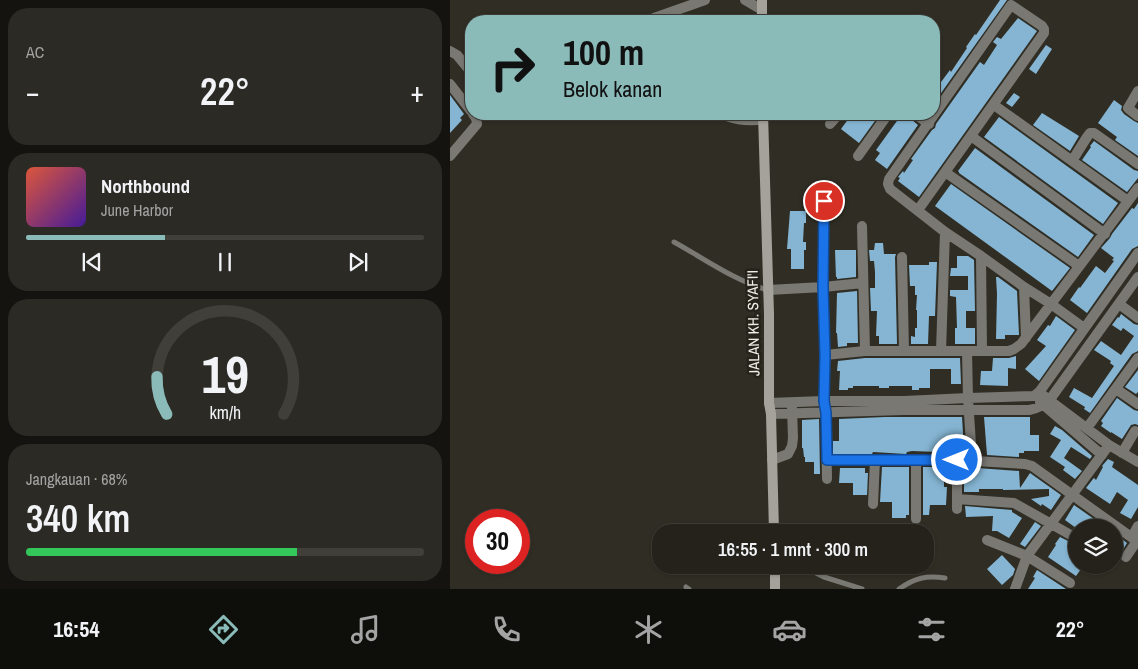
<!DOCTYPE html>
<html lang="id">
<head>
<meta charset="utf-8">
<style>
  body { margin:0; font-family:"Archivo Narrow",sans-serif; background:#2c2a24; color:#f1f3f6; height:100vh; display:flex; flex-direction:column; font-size:19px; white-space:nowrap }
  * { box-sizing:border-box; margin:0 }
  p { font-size:16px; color:#a3a4a3 }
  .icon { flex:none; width:28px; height:28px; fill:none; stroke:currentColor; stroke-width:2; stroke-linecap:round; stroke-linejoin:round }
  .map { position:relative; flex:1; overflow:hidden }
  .details { display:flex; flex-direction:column; gap:8px; padding:8px; background:#14130f; width:450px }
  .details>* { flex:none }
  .guide { position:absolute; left:15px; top:15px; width:475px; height:105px; border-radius:20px; box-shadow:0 1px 4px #0004,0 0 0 1px #413f3a; background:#8bbbb9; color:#111; overflow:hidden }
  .tools { position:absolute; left:618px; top:519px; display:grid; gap:10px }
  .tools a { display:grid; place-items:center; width:55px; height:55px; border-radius:50%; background:#24221b; box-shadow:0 1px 4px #0004,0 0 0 1px #413f3a; font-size:25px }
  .speed { position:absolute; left:15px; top:509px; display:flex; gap:10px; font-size:25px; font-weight:700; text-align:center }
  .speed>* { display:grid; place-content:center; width:65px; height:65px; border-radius:50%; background:#24221b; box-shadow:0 1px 4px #0004,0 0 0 1px #413f3a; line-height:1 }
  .speed .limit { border:8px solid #d22; background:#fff; color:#111 }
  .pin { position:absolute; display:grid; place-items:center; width:42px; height:42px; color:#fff; margin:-21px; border:2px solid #fff; border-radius:50%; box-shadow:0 1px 5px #0007 }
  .me { position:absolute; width:55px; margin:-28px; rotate:270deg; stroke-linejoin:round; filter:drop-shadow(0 0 4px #0008) }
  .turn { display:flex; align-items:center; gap:18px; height:105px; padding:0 15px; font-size:22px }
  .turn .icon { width:65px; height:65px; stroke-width:2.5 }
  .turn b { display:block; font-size:35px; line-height:42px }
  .big { font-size:38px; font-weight:600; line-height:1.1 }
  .details .card { flex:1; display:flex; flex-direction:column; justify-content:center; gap:8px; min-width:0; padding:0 18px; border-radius:20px; background:#2c2a24 }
  .details .dial { align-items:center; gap:0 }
  .dial svg { height:130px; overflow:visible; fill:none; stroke:#413f3a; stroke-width:7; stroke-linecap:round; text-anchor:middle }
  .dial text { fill:#f1f3f6; stroke:none }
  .song { display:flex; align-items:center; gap:15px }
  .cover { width:60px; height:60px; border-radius:8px; background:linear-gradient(135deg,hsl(10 70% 55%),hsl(260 70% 35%)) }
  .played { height:5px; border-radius:2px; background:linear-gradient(90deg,#8bbbb9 35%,#413f3a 35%) }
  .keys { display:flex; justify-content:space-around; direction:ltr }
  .heat { display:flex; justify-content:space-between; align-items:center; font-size:28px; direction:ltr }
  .charge { height:8px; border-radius:4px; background:linear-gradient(90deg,#34c759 68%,#413f3a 0) }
  .trip { position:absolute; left:202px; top:524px; width:282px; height:50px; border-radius:20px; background:#24221b; box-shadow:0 1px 4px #0004,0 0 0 1px #413f3a; font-weight:600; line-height:50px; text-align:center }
  .tab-bar { display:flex; height:80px; justify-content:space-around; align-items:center; background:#0e0e0b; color:#a3a4a3 }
  .tab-bar .icon { width:35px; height:35px }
  .tab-bar .selected { color:#8bbbb9 }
  .tab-bar b { font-size:22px; color:#f1f3f6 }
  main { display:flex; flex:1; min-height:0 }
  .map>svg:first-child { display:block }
</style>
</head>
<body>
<main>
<section class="details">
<div class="card"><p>AC</p>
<div class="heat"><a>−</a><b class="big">22°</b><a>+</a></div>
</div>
<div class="card">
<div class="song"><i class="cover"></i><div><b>Northbound</b><p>June Harbor</p></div></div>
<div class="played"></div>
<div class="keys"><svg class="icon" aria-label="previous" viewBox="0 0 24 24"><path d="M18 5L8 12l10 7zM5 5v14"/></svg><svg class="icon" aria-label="pause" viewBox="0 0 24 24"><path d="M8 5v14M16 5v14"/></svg><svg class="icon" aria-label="next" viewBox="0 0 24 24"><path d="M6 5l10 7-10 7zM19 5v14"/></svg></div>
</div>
<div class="card dial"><svg viewBox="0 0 100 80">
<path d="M14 69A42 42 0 1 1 86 69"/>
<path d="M14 69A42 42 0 0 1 8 46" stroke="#8bbbb9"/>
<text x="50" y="56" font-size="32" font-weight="700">19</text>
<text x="50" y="72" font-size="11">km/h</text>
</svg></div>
<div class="card"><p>Jangkauan · 68%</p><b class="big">340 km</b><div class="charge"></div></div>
</section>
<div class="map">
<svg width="688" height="589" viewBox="0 0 688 589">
  <rect width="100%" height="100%" fill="#302e24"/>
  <path fill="#85b5d3" d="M550,0H557L484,103V85L487,80L491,82L500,70L501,72L517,48L516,47L525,34L526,35Z
    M568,18L587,31L469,197L448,181L450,178L448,177L453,171L454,173L463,160L461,159L482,130L485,128L486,124L530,62L534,65L547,45L543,42L547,37L551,39Z
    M596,45L602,49L586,74L579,69Z
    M564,93L570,97L562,107L556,103Z
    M0,95L14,114L10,118L12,120L0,133Z
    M664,100L672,106L671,110L674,114L684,121L688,123V156L665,140L667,137L648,123Z
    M592,113L629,136L620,151L583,125Z
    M402,114H430L409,143L391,129Z
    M452,114H458L461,119L468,125L437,169L425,160L430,153L426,150Z
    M549,117L668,203L653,224L534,137Z
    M644,141L684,170L688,171V178L677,192L632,160L641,147L640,146Z
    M525,148L644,235L628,257L509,173V172L508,171Z
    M501,184L620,268L602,291L485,206Z
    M688,203V246L682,249L637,313L620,300L629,287L630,288L646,266L655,273L664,261L662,260L664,258L651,248L660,238L662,234L682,208L684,209Z
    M340,211H356V223H354L353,242H356V250H354V269H341V249H337Z
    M425,243H433L434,254H446L445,257L447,344H429V336H426L427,311H421L420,288H425V272L424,261H420L419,250H424Z
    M385,250H406V277L387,279V277H386Z
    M507,256H518L524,260L525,311H516V328H525V344H505V328H507L506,297L500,296V290H518V276H500L501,268H507Z
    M479,262H487L485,316H479L478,344H461V336L465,337V328H467V310H466L467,295H465V286H460L459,265H479Z
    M546,277H548L567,291L569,335H555V339H546L547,294Z
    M407,291L408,343H397V346L388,347L387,333H386L387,293Z
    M671,314L684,324L688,325V351L682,354L640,413L634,409L635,407L619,397L624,388L642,398L664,366L660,363L661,361L644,350L651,341L671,355L684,336L673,328L671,331L662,325L668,317L669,318Z
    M606,316L625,330L589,381L575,369L596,346L587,340L598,325L600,326Z
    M566,356V369L558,368V386L530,385L531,371H542L543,358H559Z
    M415,358H510L511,384H501V369H480V388H469V390H462V386H439V388H429V386H403V388H398V390H389L390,371H387L388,361Z
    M688,370V392L686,394L675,387Z
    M667,398L684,410L688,411V425L685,424L681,425L672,439L661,432V433L651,426L653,423L651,421Z
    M435,417H512L514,450H501V451H488V452L462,451L457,452L456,454L423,452L422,454H383V441H389V419Z
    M534,417H580V435H589V451H574V453H569V457L537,455Z
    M369,419L370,474H364V462H355V457H354L353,448H352V420Z
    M605,426L612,430L642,456L640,459L621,447L614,458L632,471L625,479L613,470L615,467L600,457L611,440L600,434Z
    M658,459L664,462L662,467L688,485V507L681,519L670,513L678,500L667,492L660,504L636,488L643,479L644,478L646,480L653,467L652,466Z
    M432,467H459V515H456V518H442V502H430Z
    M473,467H496V473H494V487H497L496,505H480L479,515H473Z
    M514,467L569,471L570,488L580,473L611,495L601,510L592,504L591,506L581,499L599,496V489L553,490V489H529V492H514Z
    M390,468H415V473H418L417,495H403V483H389Z
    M624,505L654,526L653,528H626L615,520Z
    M515,506L562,510V512L572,518L559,538L547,531H542L543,516L516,517Z
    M585,522L591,526L575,547L570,544Z
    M664,533L677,543L672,551L664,546Z
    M610,537L626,545V565L631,569L626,576L598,557L606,545L605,544Z
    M552,555L565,569L563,575L552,585L537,569Z
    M587,570L616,589H617H578L585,578L583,577Z"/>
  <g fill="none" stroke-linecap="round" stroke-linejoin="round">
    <path stroke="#797873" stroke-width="5" d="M265,114C282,122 294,124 313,122
      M224,242C253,258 287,282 318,290
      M350,565L374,577L412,589
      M236,587L239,589
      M449,589C465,578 476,575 495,578"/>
    <path stroke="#797873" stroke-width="10" d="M295,0L312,10
      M199,21L204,18L255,0
      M0,51L7,55L21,72
      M0,84L21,111
      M688,91L678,108L679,109L688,116
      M544,105L678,201
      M465,114L479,124
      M380,124L389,114
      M521,136L655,234
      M0,156L27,124L26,118L23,114
      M408,156L438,114
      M622,161L637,137L640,133H644L688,164
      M495,172L629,266
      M374,201L373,287L375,355L374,401L376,413L377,479
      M468,210L594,33V29L592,26L561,5L439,179L438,184L440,189L495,232L531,256L574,287L601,304L634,328
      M412,226L415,351
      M531,256L532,351
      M452,257L454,351
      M574,287L576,338
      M318,290L373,287L413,283
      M669,304L688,318
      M491,351L495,232
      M517,351L518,398L522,460
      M375,355L415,351H559L564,349L571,344L688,188
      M666,389L688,404
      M594,396L599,400L659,445L688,462
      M590,402L652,455
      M319,403L374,401H454L518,398L584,396L590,391L688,253
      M321,414L454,410H579C589,408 594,405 601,398L688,277
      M637,428L688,358
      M672,453L685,431
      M322,460L338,454L342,446L343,438L342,408
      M466,460V519
      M507,460V509
      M377,461L507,460L575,464L582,466L688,542
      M507,499L564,503L626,538
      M423,504L425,460
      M682,537L688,526
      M537,540L577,556L620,583
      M676,557L687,541
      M565,589L577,556L659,445"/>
    <path stroke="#a4a29a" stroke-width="10" d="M312,0V21
      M313,114L319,314V403L321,414L324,532
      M325,565V589"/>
  </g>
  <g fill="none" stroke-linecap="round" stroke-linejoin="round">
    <g stroke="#114b97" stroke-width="12">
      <path id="route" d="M374,201L373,287L375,355L374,401L376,413L377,460H507"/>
    </g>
    <use href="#route" stroke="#1a73e8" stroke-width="9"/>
  </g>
  <g text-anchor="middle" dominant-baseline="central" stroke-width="5" stroke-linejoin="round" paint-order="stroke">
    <g font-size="15" fill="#edece6" stroke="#26241a">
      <text transform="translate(303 323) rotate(-91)">JALAN KH. SYAFI'I</text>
    </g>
  </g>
</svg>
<div class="tools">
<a><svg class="icon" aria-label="layers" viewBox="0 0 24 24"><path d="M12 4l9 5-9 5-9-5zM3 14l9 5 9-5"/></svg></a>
</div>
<div class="speed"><div class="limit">30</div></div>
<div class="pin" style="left:374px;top:201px;background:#d93025"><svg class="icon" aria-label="arrive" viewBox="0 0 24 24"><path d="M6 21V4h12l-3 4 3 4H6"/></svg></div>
<svg class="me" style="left:507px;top:460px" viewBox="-20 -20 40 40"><circle r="17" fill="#1a73e8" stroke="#fff" stroke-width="3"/><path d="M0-11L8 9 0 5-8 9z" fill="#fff"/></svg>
<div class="trip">16:55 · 1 mnt · 300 m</div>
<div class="guide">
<div class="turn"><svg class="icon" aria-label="right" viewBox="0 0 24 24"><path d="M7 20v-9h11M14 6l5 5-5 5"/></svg><div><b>100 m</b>Belok kanan</div></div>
</div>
</div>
</main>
<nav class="tab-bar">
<b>16:54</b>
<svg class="icon selected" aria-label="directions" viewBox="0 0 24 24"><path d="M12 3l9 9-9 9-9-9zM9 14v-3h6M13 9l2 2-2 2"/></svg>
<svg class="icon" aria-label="music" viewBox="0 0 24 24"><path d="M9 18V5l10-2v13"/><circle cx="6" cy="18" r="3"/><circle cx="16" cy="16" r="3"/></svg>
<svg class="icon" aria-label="phone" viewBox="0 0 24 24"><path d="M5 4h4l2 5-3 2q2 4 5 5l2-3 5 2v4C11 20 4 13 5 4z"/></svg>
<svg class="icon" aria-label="climate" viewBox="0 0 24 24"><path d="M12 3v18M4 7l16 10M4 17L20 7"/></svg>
<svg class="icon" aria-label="car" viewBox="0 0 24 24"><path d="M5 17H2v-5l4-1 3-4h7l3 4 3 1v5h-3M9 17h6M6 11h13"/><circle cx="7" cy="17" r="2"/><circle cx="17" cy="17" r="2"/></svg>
<svg class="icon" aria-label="filters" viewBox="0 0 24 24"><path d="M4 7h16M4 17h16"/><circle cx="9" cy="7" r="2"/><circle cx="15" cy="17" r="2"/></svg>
<b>22°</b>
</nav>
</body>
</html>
